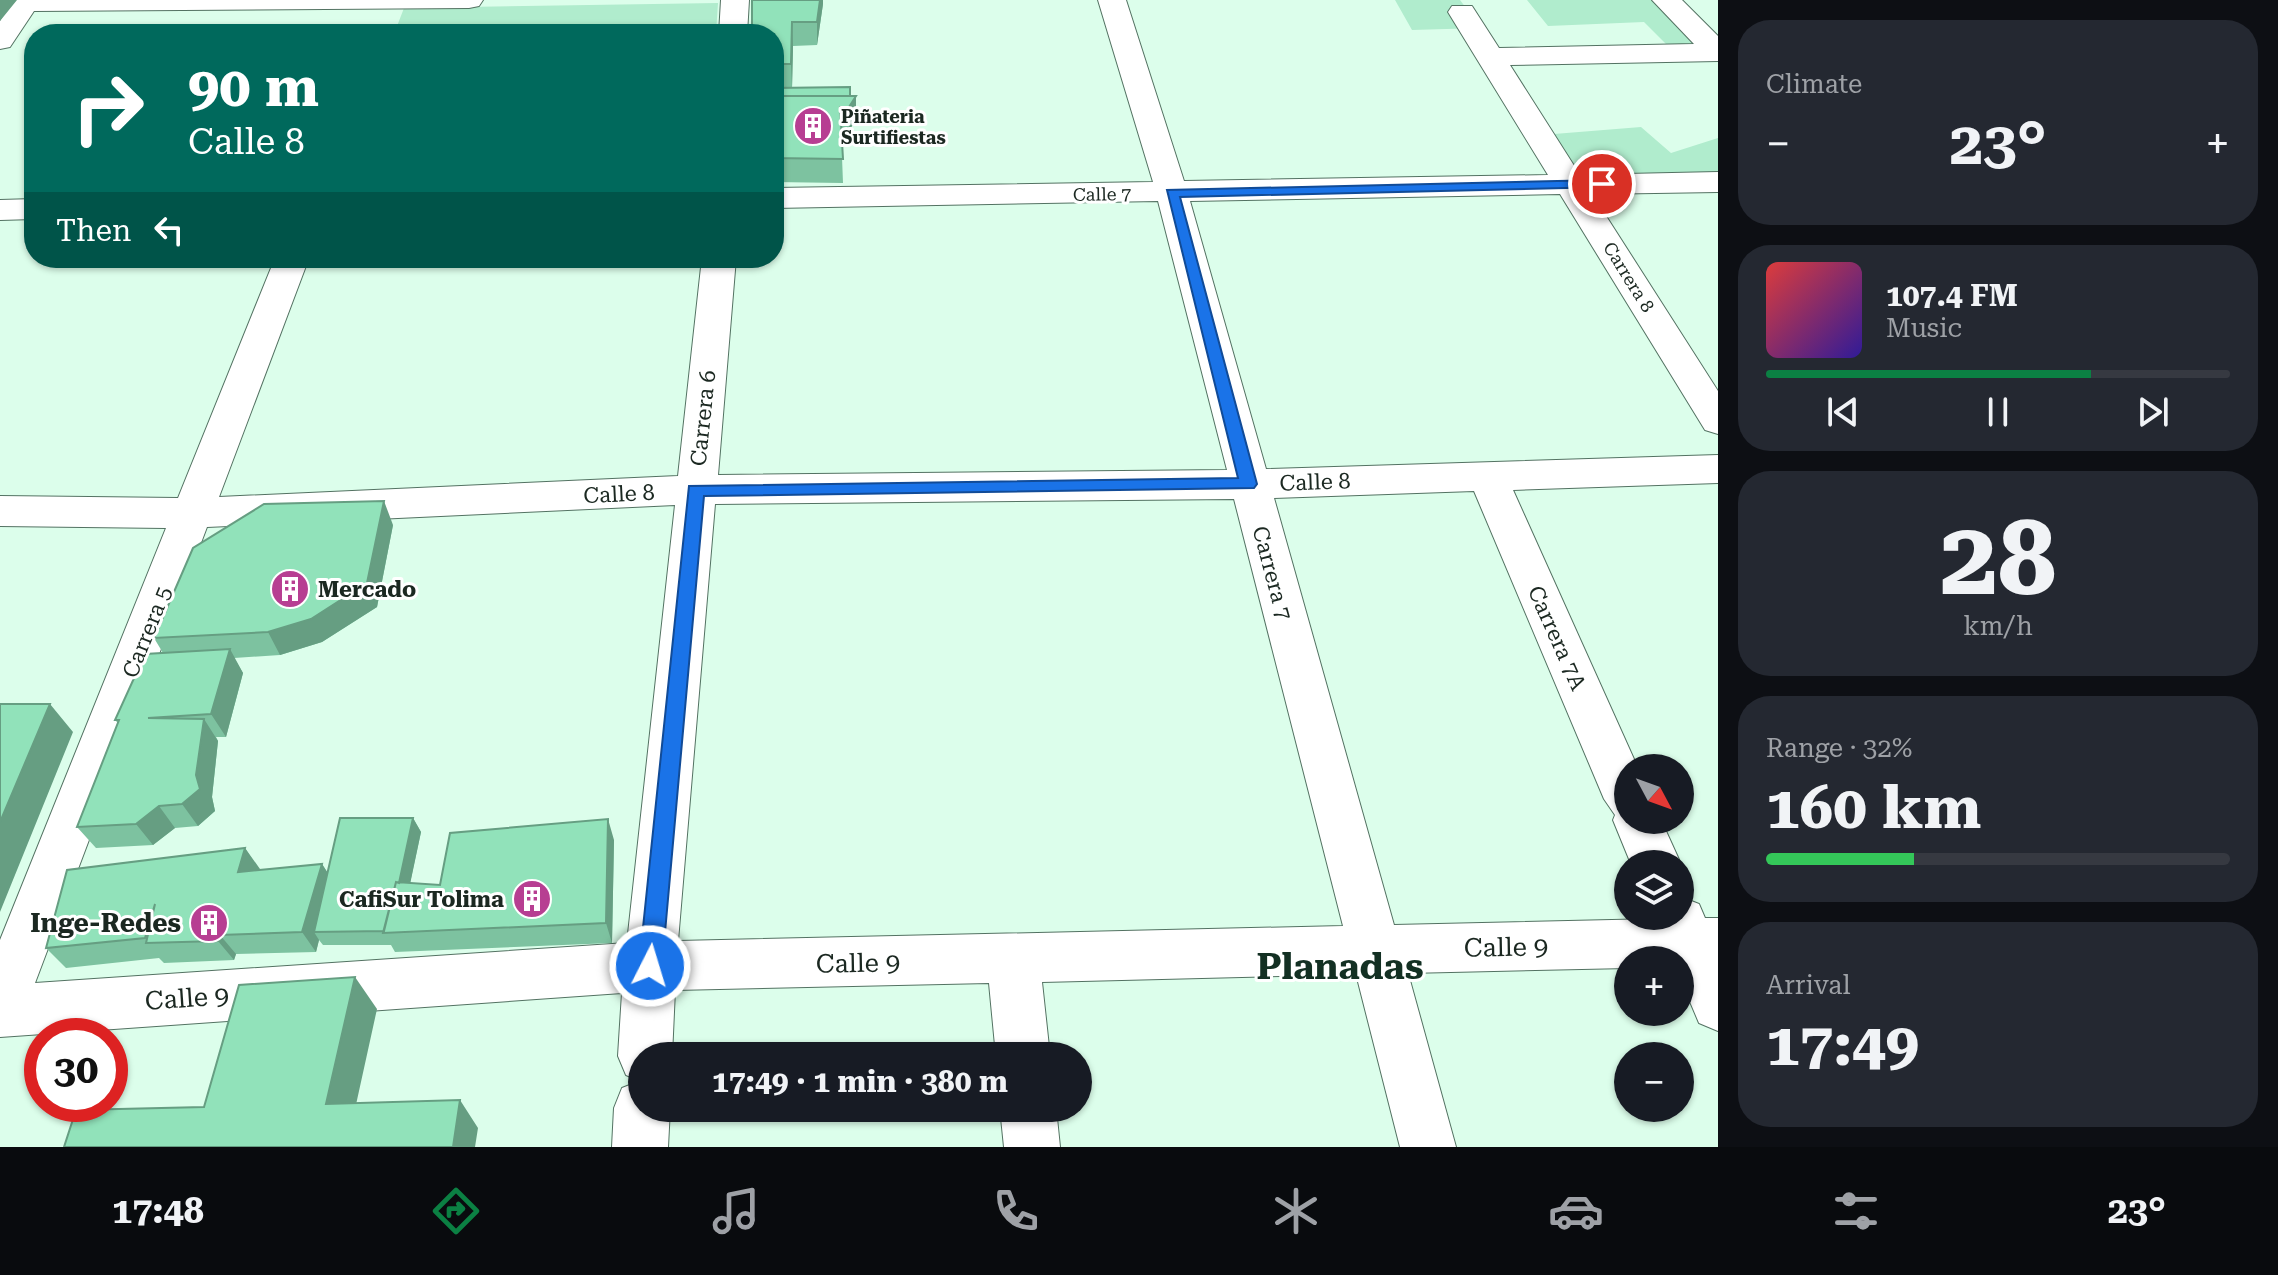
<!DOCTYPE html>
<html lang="en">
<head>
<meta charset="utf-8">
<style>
  body { margin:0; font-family:"Roboto Serif",serif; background:#242831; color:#f1f3f6; height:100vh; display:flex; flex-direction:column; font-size:30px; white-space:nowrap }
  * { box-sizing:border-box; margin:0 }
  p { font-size:26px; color:#9ea1a6 }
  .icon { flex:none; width:44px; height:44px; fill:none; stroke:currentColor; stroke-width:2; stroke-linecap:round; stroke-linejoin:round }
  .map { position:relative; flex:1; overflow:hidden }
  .sheet { display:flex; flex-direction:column; gap:20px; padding:20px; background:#0d0f14; width:560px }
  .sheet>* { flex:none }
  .hud { position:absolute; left:24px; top:24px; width:760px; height:244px; border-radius:32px; box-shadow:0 2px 6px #0004; background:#00695c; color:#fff; overflow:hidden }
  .needle { width:52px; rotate:131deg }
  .buttons { position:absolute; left:1614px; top:754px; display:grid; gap:16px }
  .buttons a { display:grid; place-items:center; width:80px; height:80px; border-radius:50%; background:#171b24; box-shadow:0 2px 6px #0004; font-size:40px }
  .speed { position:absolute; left:24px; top:1018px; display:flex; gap:16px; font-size:40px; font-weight:700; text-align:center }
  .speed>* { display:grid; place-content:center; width:104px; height:104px; border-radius:50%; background:#171b24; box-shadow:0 2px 6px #0004; line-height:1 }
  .speed .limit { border:12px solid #d22; background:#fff; color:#111 }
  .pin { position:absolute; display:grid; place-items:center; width:68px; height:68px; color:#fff; margin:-34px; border:4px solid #fff; border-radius:50%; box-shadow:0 2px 8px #0007 }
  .me { position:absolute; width:88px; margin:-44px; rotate:5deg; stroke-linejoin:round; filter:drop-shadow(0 0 6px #0008) }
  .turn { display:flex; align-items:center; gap:28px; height:168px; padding:0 32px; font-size:36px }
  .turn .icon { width:104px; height:104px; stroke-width:2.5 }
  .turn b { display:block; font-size:56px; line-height:68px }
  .then { display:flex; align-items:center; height:76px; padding:0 32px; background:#0003; gap:16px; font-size:30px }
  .big { font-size:60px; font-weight:700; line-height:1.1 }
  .sheet .tile { flex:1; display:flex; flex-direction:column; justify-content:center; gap:12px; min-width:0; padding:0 28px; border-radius:32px; background:#242831 }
  .sheet .dial { align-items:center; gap:0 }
  .dial b { font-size:104px; line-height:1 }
  .song { display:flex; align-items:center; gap:24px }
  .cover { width:96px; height:96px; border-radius:12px; background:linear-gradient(135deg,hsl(0 70% 55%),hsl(250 70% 35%)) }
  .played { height:8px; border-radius:4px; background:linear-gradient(90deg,#0b8043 70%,#363941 70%) }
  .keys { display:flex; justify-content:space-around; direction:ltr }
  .heat { display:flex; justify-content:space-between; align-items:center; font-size:44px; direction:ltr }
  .charge { height:12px; border-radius:6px; background:linear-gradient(90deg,#34c759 32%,#363941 0) }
  .trip { position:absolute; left:628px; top:1042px; width:464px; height:80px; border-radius:40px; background:#171b24; box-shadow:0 2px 6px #0004; font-weight:700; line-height:80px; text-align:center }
  .tabs { display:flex; height:128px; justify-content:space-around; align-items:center; background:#090b0e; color:#9ea1a6 }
  .tabs .icon { width:56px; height:56px }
  .tabs .current { color:#0b8043 }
  .tabs b { font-size:36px; color:#f1f3f6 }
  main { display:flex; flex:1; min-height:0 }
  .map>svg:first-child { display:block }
</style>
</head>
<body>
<main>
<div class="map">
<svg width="1718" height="1147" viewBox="0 0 1718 1147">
  <rect width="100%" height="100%" fill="#dcfeeb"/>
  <path fill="#b0eccd" d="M1395,0H1460L1481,28L1412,30Z
    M1527,0H1673L1718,45L1672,50L1644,22L1548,26Z
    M718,3L716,34H394L404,8Z
    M1641,127L1671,153L1718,138V173L1581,176L1554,134Z"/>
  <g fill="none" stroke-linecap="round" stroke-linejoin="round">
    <g stroke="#537262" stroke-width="2">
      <path id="street" d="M13,0H483L479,6L469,8L34,11L10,47L0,49V21Z
        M721,0H749L747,34H719Z
        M1098,0H1126L1184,181L1548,175L1448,12L1452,6H1472L1499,48L1694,44L1652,0H1682L1718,36V61L1510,65L1580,175L1718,172V192L1592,194L1718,391V434L1705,430L1560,194L1190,201L1266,469L1718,455V483L1513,490L1638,768H1628V820H1661L1681,864L1680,866L1631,864L1613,820L1615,815L1604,799L1474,491L1274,498L1394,925L1656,919L1658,916H1680L1681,897L1699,904L1705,918H1718V1031L1699,1023L1680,978V960H1628V968L1408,973L1456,1147H1400L1356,974L1042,982L1050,1056H996L989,983L675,990L672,1056H642V1108H670L668,1147H612L614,1108L622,1088L640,1081L626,1075L618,1056L622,993L0,1037V940L166,528L0,526V496L178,498L275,258H309L219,497L678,476L702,258H736L718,475L1227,470L1158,201L774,208V188L1153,182ZM1234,499L1343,926L678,941L715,504ZM675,505L627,943L35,983L207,527Z
        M34,199V219L0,220V200Z
        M1000,1108H1056L1060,1147H1004Z"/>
    </g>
    <use href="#street" fill="#fff" fill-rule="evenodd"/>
  </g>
  <path fill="#7dc2a0" d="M823,4L817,45L793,46L792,88L856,96V119L849,131H841L843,183L774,182V34Z
    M393,525L377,607L322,642L280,655L234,658L243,673L226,737H216L218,741L212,797L215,811L198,826L175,828L153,845L96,848L77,827L118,723L115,720L163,653L154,638Z
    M413,818L421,832L410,883L440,885L614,840L612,943L395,952L391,945H323L319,940L316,952L236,954L234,960L164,963L159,958L66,968L46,948L245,848L259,870L322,864L327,872Z"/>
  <path fill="#669e82" d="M0,0H17L0,21Z
    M820,0H823V4L817,45V22Z
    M792,22L793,46L792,88L791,64Z
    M783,64L784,88L782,102L781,78Z
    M850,87V104L856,96V119L849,131V107Z
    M384,501L393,525L377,607L322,642L280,655L268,632Z
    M230,649L243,673L226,737L211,714Z
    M50,704L73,732L0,912V822Z
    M204,719L218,741L212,797L215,811L198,826L182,804Z
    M159,806L175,828L153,845L136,824Z
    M413,818L421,832L400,932L389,931Z
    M608,819L614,840L612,943L606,923Z
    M245,848L260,869L253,893L238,872Z
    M322,864L335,884L314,932L319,940L316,952L302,932Z
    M220,935L236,954L234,960L218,941Z
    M355,977L377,1009L350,1132L326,1104Z
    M460,1100L478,1128L475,1147H453Z"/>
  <path fill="#91e2ba" stroke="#669e82" stroke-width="2" d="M752,0H820L817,22H792L791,64H783L781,78L774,79V34H752Z
    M850,87V96H774V88Z
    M774,96H856L849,107H840L843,159L774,158Z
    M384,501L367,583L311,619L268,632L154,638L193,548L264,504Z
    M230,649L211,714L148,718L204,719L196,775L200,789L182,804L159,806L136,824L77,827L119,720H115L145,654Z
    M0,704H50L0,822Z
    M340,818H413L399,883L396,882L384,931L314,932Z
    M608,819L606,923L383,933L396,882L440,885L450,833Z
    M245,848L238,872L322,864L302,932L220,935L218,941L146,943L155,904L145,938L46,948L67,870Z
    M355,977L326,1104L460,1100L453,1147H64L76,1110L204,1107L239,985Z"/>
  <path fill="#1a73e8" stroke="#114b97" stroke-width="2" d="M1602,180L1607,181V187L1180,197L1257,484L1254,488L704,496L662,966L658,973L650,977L642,973L639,966L689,486L1238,478L1167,190Z"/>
  <defs>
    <g id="building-disc" transform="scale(2)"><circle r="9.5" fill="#b73e92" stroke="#fff"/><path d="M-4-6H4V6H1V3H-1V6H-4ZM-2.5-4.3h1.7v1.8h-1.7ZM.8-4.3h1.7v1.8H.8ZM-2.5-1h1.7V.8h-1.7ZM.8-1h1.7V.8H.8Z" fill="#fff"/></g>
  </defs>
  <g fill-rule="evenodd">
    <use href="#building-disc" x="813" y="126"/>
    <use href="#building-disc" x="290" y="589"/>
    <use href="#building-disc" x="532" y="899"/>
    <use href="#building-disc" x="209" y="923"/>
  </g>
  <g text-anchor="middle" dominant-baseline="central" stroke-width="6" stroke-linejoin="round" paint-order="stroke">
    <g font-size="18" font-weight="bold" fill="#1b2821" stroke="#fff" text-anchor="start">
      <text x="841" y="116">Piñateria<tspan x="841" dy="21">Surtifiestas</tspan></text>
    </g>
    <g font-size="18" fill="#1b2821" stroke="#fff">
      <text transform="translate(1102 194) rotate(-1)">Calle 7</text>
      <text transform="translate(1629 277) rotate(58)">Carrera 8</text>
    </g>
    <g font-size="22" fill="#1b2821" stroke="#fff">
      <text transform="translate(703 418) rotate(-84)">Carrera 6</text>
      <text transform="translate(1315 482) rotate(-2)">Calle 8</text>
      <text transform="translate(619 494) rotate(-3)">Calle 8</text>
      <text transform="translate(1272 573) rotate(75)">Carrera 7</text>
      <text transform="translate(147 632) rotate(-68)">Carrera 5</text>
      <text transform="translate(1557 638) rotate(66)">Carrera 7A</text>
    </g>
    <g font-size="22" font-weight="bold" fill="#1b2821" stroke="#fff" text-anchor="start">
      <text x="318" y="589">Mercado</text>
      <text x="504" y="899" text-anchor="end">CafiSur Tolima</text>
    </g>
    <g font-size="26" font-weight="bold" fill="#1b2821" stroke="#fff" text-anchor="end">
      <text x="181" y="923">Inge-Redes</text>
    </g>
    <g font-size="26" fill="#1b2821" stroke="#fff">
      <text transform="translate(1506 947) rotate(-1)">Calle 9</text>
      <text transform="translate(858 963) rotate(-1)">Calle 9</text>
      <text transform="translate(187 998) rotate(-4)">Calle 9</text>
    </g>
    <g font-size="36" font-weight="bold" fill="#133023" stroke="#fff">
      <text x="1340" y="967">Planadas</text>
    </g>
  </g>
</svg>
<div class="buttons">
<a><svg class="needle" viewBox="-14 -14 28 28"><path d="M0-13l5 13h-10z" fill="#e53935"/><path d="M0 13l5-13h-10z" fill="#9ea1a6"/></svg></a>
<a><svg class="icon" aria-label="layers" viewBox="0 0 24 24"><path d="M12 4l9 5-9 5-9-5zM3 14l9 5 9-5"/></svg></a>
<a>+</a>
<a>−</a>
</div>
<div class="speed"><div class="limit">30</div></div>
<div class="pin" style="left:1602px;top:184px;background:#d93025"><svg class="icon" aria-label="arrive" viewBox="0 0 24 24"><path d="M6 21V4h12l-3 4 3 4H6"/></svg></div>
<svg class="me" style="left:650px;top:966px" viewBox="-20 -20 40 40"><circle r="17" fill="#1a73e8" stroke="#fff" stroke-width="3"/><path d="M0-11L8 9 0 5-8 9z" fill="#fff"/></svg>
<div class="trip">17:49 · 1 min · 380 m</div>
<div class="hud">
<div class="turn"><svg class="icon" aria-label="right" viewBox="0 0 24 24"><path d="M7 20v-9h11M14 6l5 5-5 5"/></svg><div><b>90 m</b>Calle 8</div></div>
<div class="then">Then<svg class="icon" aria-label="left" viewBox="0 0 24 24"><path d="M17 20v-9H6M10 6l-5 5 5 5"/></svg></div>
</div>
</div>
<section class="sheet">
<div class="tile"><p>Climate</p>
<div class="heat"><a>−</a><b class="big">23°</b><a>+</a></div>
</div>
<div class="tile">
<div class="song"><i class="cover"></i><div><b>107.4 FM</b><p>Music</p></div></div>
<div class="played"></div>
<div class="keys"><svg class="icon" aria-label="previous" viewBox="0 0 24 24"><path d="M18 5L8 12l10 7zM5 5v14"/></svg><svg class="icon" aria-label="pause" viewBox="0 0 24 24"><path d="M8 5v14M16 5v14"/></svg><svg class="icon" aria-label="next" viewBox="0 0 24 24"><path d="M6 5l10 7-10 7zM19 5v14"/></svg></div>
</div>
<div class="tile dial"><b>28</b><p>km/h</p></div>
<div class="tile"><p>Range · 32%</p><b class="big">160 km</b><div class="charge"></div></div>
<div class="tile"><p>Arrival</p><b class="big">17:49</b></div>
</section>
</main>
<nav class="tabs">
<b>17:48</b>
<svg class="icon current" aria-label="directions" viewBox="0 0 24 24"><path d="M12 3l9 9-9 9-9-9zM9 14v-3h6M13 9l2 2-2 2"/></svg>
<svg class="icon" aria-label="music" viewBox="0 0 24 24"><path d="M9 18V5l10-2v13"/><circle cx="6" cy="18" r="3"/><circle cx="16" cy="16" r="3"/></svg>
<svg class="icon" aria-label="phone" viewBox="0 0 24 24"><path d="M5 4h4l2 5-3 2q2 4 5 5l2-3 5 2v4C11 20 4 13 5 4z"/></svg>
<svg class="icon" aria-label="climate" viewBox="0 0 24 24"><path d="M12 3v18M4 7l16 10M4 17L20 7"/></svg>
<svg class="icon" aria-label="car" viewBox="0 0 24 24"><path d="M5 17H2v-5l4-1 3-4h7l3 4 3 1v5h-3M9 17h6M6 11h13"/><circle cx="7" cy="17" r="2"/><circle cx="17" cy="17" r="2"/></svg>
<svg class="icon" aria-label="filters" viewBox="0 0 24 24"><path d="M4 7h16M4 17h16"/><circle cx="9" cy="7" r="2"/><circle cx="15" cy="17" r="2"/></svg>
<b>23°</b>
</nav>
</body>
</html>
